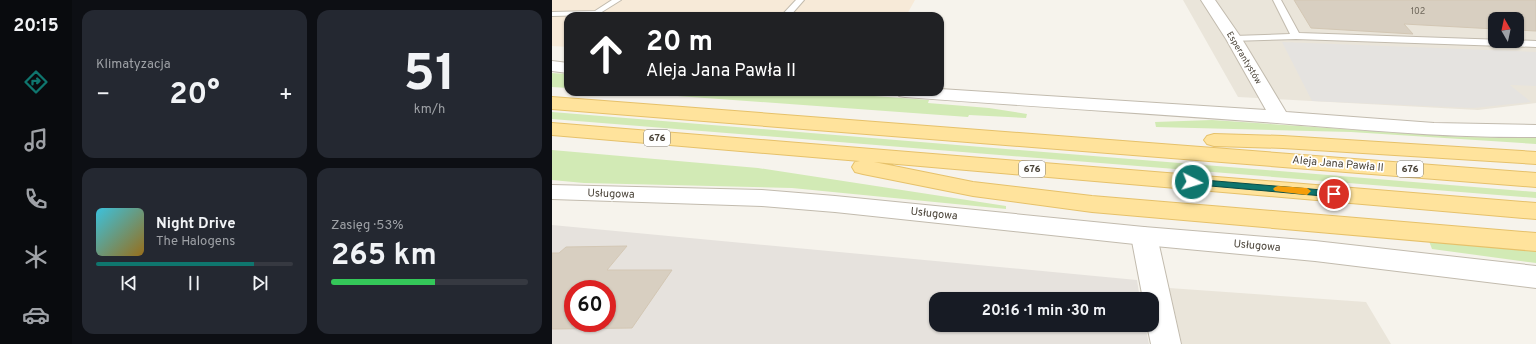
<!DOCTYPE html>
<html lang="pl">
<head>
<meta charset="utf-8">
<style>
  body { margin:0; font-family:Overpass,sans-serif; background:#242831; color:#f1f3f6; height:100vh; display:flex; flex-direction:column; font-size:15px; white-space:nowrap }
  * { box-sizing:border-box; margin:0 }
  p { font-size:13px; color:#9ea1a6 }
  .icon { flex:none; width:22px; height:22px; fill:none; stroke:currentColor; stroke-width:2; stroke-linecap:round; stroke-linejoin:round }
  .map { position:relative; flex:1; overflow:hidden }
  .sheet { display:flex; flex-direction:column; gap:10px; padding:10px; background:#0d0f14; width:480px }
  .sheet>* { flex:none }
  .guide { position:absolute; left:12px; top:12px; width:380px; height:84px; border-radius:12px; box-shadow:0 1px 3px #0004; background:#202124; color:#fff; overflow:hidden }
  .needle { width:26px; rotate:351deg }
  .fabs { position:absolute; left:936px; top:12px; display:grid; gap:8px }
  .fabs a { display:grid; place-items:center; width:36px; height:36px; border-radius:8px; background:#171b24; box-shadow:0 1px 3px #0004; font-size:20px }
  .speed { position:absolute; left:12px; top:280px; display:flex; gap:8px; font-size:20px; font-weight:700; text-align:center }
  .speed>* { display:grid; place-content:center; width:52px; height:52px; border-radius:50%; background:#171b24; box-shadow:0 1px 3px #0004; line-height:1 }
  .speed .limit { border:6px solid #d22; background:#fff; color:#111 }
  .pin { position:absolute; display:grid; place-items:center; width:34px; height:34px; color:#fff; margin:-17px; border:2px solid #fff; border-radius:50%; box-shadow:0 1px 4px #0007 }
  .me { position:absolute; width:44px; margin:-22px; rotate:95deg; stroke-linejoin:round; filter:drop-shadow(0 0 3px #0008) }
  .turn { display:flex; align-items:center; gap:14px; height:84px; padding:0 16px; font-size:18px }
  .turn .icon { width:52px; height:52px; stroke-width:2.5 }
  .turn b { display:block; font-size:28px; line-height:34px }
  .big { font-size:30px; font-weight:700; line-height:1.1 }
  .sheet .card { flex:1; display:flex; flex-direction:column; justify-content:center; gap:6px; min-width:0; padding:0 14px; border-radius:12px; background:#242831 }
  .sheet .dial { align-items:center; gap:0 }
  .dial b { font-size:52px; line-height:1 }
  .song { display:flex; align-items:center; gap:12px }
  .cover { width:48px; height:48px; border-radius:6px; background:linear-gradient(135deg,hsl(190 70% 55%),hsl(40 70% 35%)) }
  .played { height:4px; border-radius:2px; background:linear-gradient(90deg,#0f766e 80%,#363941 80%) }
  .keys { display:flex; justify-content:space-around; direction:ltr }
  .heat { display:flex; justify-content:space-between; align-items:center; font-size:22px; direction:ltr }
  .charge { height:6px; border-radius:3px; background:linear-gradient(90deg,#34c759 53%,#363941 0) }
  .sheet .tiles { flex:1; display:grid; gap:10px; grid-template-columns:repeat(2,1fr) }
  .trip { position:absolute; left:377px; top:292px; width:230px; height:40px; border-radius:12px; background:#171b24; box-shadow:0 1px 3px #0004; font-weight:700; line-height:40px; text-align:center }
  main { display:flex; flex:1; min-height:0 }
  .menu { display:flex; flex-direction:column; width:72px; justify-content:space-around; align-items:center; background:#090b0e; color:#9ea1a6 }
  .menu .icon { width:28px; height:28px }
  .menu .selected { color:#0f766e }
  .menu b { font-size:18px; color:#f1f3f6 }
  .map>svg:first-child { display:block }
</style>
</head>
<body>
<main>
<nav class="menu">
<b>20:15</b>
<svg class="icon selected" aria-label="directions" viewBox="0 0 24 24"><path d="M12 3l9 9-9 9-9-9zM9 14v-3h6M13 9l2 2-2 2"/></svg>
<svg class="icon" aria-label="music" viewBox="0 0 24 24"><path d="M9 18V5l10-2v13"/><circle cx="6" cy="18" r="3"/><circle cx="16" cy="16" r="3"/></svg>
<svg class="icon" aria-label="phone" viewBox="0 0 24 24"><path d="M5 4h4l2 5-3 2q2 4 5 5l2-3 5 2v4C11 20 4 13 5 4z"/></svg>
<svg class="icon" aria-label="climate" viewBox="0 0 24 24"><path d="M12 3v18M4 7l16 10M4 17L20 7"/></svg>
<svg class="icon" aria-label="car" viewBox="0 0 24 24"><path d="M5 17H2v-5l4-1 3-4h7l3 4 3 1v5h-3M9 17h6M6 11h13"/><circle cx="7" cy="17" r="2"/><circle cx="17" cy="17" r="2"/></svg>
</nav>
<section class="sheet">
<div class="tiles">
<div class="card"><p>Klimatyzacja</p>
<div class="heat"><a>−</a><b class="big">20°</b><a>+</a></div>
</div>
<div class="card dial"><b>51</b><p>km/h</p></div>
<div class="card">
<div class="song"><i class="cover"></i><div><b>Night Drive</b><p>The Halogens</p></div></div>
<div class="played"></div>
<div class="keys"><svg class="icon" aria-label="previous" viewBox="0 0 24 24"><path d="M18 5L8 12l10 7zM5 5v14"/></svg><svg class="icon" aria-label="pause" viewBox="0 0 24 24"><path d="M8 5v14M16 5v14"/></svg><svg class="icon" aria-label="next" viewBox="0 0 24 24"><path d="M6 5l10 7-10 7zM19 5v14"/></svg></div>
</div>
<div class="card"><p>Zasięg · 53%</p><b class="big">265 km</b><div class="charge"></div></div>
</div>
</section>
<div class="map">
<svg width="984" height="344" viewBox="0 0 984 344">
  <rect width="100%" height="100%" fill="#f6f3ec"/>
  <path fill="#eae5da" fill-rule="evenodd" d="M631,0H984V103L926,110L686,97ZM943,19H965V41H943Z
    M617,288L814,302L839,344H630Z"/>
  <path fill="#f7ead8" d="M0,0H363L354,16H16V47L0,46Z"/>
  <path fill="#e6e2dd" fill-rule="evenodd" d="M0,225L585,280L588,299H384V325H593L597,344H0ZM21,289H55V323H21Z"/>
  <path fill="#d2eab5" d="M0,73L16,74V88L0,87Z
    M70,92H267L377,100L376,103L437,108L475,114L474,118L417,115L416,117Z
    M0,112L984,192V198L0,119Z
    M660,120L910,137L984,138V144L799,132L604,127L603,122Z
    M0,150L206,168L454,206V209L240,188L32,183L0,180Z
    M877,241L984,251V263L880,249Z"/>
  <path fill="#e5e3e0" d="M730,42L984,52V86L958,85L979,102L921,108L760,101Z"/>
  <path fill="#d8cfc1" stroke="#d3c7b4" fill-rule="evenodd" d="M742,0H984V31L965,30V19H943V29L852,24L861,34L759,28Z
    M75,246L55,270H120L80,328L0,329V253H7L14,247ZM21,289H55V323H21Z"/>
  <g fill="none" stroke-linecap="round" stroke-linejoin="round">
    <g stroke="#c2bbae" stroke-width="2">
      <path id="service" d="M60,0H69L45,15L0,16V12L43,11Z
        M244,0H252L238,16H229Z
        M721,0H729L747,33L984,41V47L744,39L679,41L678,39L682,36L738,34Z"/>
    </g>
    <g stroke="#c2bbae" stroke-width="2">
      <path id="minor" d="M649,0H663L690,39L734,112L882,123L984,125V137C893,138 802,129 711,122C592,113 472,106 353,97L347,96L344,92H388V89L714,110L674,39Z
        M0,61L16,63V73L0,71Z
        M592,227L601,230L605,236L629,344H599L595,325H600V299H591L579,236L583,230Z"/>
    </g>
    <g stroke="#c2bbae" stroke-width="2">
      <path id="tertiary" d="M0,185L210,190L283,196L592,227L763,241L984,266V288L763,261L592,245L283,212L210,206L0,199Z"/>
    </g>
    <g stroke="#e6c16a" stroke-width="2">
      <path id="primary" d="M0,97L984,173V187L0,109Z
        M0,123L984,203V219L322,162L421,182L540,196L984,233V251L540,212L421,196L311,174L303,172L300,167L303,162L308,161L0,135Z
        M662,134L731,136L984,152V164L731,148L662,146L655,144L652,140L655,136Z"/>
    </g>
    <use href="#service" fill="#fff" fill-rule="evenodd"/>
    <use href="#minor" fill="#fff" fill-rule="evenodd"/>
    <use href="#tertiary" fill="#fff" fill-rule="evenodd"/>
    <use href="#primary" fill="#ffe39c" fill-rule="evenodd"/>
  </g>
  <path fill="#0f766e" stroke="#0a4d48" d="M640,179L782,191L787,194L782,197L636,184L635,182Z"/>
  <path fill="#f59e0b" d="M726,186L755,188L759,191L755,195L723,191L721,189L723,187Z"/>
  <g text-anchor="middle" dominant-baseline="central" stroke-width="3.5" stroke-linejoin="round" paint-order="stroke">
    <g font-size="9" fill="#6e675b">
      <text x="866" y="11">102</text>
    </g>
    <g font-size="9" fill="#4b4439" stroke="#fff">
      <text transform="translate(692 58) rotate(59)">Esperantystów</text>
    </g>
    <g fill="#fff" stroke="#817c74" stroke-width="1">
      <rect x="92" y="130" width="26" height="16" rx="3"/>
      <rect x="467" y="161" width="26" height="16" rx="3"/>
      <rect x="845" y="161" width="26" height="16" rx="3"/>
    </g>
    <g font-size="10" font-weight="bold" fill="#4b4439">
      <text x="105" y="138">676</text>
      <text x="480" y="169">676</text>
      <text x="858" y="169">676</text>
    </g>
    <g font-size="11" fill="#4b4439" stroke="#fff">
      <text transform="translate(786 164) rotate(5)">Aleja Jana Pawła II</text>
      <text transform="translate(59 194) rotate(2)">Usługowa</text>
      <text transform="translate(382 214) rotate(6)">Usługowa</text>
      <text transform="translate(705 246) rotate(5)">Usługowa</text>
    </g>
  </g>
</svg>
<div class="fabs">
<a><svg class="needle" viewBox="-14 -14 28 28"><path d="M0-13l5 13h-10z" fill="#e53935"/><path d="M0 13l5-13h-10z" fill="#9ea1a6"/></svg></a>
</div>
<div class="speed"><div class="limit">60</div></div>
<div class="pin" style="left:782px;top:194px;background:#d93025"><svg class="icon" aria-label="arrive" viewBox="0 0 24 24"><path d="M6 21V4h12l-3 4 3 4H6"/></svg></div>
<svg class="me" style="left:640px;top:182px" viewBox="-20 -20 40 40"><circle r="17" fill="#0f766e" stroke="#fff" stroke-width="3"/><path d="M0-11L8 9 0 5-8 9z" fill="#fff"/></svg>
<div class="trip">20:16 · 1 min · 30 m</div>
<div class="guide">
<div class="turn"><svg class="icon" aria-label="ahead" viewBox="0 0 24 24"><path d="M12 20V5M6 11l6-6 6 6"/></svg><div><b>20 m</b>Aleja Jana Pawła II</div></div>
</div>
</div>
</main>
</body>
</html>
